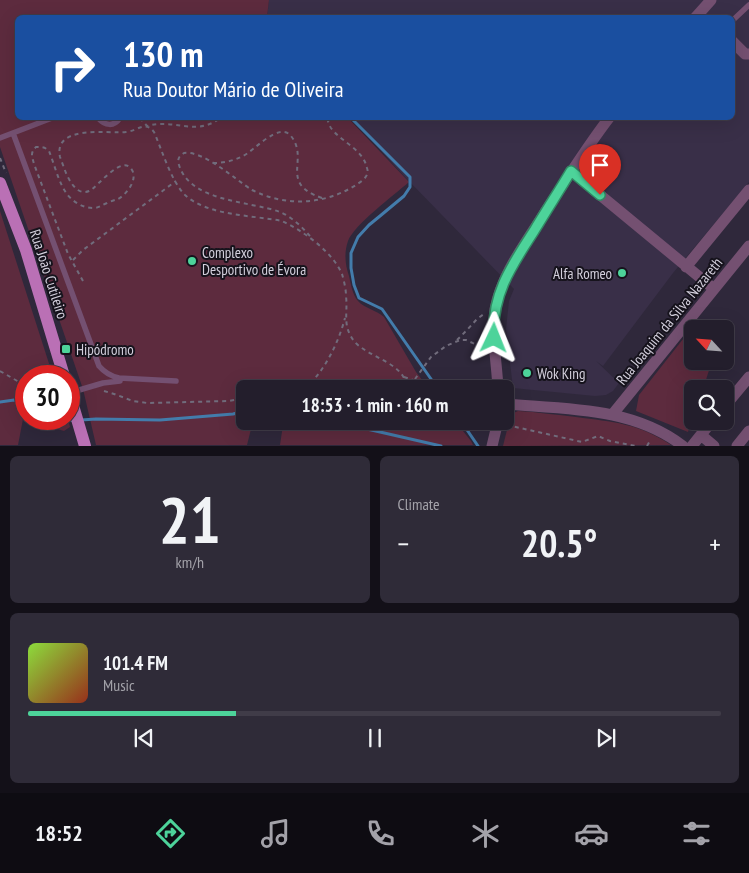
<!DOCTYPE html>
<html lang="en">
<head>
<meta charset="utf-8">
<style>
  body { margin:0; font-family:"PT Sans Narrow",sans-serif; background:#2f2b38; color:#f1f3f6; height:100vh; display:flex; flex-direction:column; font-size:19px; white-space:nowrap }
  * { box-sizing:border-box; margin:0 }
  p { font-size:16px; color:#a3a2a9 }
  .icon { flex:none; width:28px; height:28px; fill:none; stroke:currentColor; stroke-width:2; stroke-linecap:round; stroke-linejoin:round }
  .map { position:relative; height:446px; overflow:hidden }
  .drawer { display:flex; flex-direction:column; gap:10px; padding:10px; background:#131018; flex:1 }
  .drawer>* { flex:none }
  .top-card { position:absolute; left:15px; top:15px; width:720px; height:105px; border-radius:8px; box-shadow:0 5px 20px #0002,0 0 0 1px #403c48; background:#1a4fa0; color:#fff; overflow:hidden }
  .needle { width:32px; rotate:296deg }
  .buttons { position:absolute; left:684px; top:320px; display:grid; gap:10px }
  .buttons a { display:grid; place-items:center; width:50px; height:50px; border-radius:8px; background:#231e2c; box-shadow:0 5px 20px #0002,0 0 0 1px #403c48; font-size:25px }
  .speed { position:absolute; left:15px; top:365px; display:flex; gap:10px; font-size:25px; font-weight:700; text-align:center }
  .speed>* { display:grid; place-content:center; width:65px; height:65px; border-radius:50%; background:#231e2c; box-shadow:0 5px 20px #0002,0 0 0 1px #403c48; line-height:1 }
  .speed .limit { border:8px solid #d22; background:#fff; color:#111 }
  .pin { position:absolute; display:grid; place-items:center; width:42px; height:42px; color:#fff; margin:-51px -21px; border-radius:50% 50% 50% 0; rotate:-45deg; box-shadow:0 0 5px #0007 }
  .pin .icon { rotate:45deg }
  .me { position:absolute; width:55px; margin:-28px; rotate:2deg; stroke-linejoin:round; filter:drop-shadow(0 0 4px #0008) }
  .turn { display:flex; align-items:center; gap:18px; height:105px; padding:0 25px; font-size:22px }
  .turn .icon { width:65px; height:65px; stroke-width:2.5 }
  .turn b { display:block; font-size:35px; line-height:42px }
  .big { font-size:38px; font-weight:600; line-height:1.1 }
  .drawer .widget { flex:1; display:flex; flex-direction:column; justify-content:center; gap:8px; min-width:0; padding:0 18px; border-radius:8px; background:#2f2b38 }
  .drawer .dial { align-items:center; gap:0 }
  .dial b { font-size:65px; line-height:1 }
  .song { display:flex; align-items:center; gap:15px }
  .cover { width:60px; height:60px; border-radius:8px; background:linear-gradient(135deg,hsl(90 70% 55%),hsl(10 70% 35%)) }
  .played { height:5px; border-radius:2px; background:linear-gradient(90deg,#4dd39a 30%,#403c48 30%) }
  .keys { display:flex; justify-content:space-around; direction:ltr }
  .heat { display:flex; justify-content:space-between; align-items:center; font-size:28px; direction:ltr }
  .drawer .tiles { flex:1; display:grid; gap:10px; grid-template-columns:1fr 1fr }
  .widget:last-child { grid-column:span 2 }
  .trip { position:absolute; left:236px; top:380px; width:278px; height:50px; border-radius:8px; background:#231e2c; box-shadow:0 5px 20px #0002,0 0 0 1px #403c48; font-weight:600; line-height:50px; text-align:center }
  .menu { display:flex; height:80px; justify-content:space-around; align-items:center; background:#0e0c12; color:#a3a2a9 }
  .menu .icon { width:35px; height:35px }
  .menu .on { color:#4dd39a }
  .menu b { font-size:22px; color:#f1f3f6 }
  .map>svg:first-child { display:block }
</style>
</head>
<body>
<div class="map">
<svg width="749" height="446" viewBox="0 0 749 446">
  <rect width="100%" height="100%" fill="#2f283b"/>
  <path fill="#392f48" d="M269,0H749V182L673,273L603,366L596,361L619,383L613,391L606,395L595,396L513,388L506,329L509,301L514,289L404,176L351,118H732V18H267Z"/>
  <path fill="#5d2b3e" d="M0,0H269L267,17L18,18V118H348L409,182C394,195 354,225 348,241C344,253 345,264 349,276C351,284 352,294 358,301C364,308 376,310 384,317L416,372L429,389H245V421H253L247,445H96L83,389L0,147Z
    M0,211L53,376H26V419H68L70,427L64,431L23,419L18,445H0Z
    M687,334L692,335V361H712L703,389H692V419L688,432L636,411L639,395Z
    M518,411C537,412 557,415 576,417C613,422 638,423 671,445L503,446L511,414Z
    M267,421H455L471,441L473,445H280L283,425Z"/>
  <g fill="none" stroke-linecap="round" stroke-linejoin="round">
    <path stroke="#437cab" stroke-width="3" d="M257,16V18
      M351,118L410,177V187L404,196L380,216L369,225L358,237L351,253V268L354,285L359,298L382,309L438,389
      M0,402L14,400L26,405
      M56,419L62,421L75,420
      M81,420L96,419L160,420L233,414L245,411
      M332,421L441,446
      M461,421L478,446"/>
    <path stroke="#716c7c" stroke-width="2" stroke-dasharray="4 4" stroke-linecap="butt" d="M140,118L147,126C174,118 196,137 220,118
      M0,158L6,173
      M213,163C223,163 233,161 243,156C254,151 279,121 291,136C310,160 278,183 322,198
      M310,236C302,227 292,217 280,212C250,201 190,202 179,165C177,159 179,156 184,153C203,150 236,180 252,190C286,207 324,205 356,185C362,181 370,176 367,168C363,149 341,142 331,128C329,125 328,121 327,118
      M73,260L83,250L176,181
      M83,281L68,254L34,164C32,156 30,153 36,147C42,147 45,147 49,151C54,163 59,184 67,194C73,202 83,208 93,208C99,208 102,205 107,203C111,201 115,200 118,199C126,195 138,180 132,170C122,153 97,188 89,191C85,193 81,192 78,190C68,183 64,167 60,157C53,124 109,134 126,132C138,131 145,120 154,132C162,150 171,181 185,195C208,216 252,215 282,221C303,231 332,251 342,274C344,281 346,289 346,296C348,314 342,325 354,341C367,357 402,362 406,384
      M457,340L467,330L477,319L484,314
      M0,371L26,386
      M404,377L413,380
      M305,389C325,370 338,344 345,318
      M403,389L406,384L415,379L431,357L446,346L460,340H466L484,348
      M104,391L114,394L133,401L147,403L229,401L245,398
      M507,425L582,442L598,436L610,441L636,446
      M647,446L651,439"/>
    <path stroke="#745071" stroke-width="5.5" d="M732,21L749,5
      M98,118C105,126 114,127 120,118
      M13,133L99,366C105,373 110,376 119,378L176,381
      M0,138L52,118
      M69,393L103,383L120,381"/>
    <path stroke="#745071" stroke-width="11" d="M695,18L711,0
      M732,41L745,54H749
      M571,171L714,289
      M686,267L749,190
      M498,389C497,363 491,335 495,309C502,273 526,243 545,212C566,180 586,148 609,118
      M505,404C566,409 633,407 683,446
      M725,406L749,377
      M612,415L749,246
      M701,435L714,446
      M492,446L498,421
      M692,446L712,421
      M737,446L749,431"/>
    <path stroke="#ba70b5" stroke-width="12" d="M0,183L26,250L64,376
      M69,392L85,446"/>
  </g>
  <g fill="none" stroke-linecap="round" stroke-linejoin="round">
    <g stroke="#328964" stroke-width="12">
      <path id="route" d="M494,338C491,295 512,265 534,231C546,211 559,191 571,171L600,195"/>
    </g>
    <use href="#route" stroke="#4dd39a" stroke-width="9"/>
  </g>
  <g fill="#4dd39a" stroke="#16131c" stroke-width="2">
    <circle cx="192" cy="261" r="5"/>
    <circle cx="622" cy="273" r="5"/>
    <rect x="61" y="344" width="10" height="10" rx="2.5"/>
    <circle cx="527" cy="373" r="5"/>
  </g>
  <g text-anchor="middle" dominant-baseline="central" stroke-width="4" stroke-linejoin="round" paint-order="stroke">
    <g font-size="15" fill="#d3cfdc" stroke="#16131c" text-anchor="start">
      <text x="202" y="252">Complexo<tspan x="202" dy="17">Desportivo de Évora</tspan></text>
      <text x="612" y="273" text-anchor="end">Alfa Romeo</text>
      <text x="76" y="349">Hipódromo</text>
      <text x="537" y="373">Wok King</text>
    </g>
    <g font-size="15" fill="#d3cfdc" stroke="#16131c">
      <text transform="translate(49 274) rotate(72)">Rua João Cutileiro</text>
      <text transform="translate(669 321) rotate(-51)">Rua Joaquim da Silva Nazareth</text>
    </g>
  </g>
</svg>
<div class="buttons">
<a><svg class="needle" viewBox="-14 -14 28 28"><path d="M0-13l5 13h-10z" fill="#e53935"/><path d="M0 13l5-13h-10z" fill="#a3a2a9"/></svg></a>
<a><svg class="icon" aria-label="search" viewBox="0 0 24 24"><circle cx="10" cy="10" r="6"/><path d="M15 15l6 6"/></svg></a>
</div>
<div class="speed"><div class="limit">30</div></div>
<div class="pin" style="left:600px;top:195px;background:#d93025"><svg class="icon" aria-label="arrive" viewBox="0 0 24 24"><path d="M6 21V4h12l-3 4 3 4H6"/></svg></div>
<svg class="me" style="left:494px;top:338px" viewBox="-20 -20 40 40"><path d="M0-17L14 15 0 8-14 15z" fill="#4dd39a" stroke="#fff" stroke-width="4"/></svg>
<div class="trip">18:53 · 1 min · 160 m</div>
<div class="top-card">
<div class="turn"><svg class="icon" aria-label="right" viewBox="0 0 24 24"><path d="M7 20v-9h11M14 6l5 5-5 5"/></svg><div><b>130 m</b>Rua Doutor Mário de Oliveira</div></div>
</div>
</div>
<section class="drawer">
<div class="tiles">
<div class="widget dial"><b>21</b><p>km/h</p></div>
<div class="widget"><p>Climate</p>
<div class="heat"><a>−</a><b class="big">20.5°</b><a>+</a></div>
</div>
<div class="widget">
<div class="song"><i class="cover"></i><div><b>101.4 FM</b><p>Music</p></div></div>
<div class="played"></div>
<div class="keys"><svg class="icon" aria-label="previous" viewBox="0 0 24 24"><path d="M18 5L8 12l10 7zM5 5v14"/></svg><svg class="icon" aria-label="pause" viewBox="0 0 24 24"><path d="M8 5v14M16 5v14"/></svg><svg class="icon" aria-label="next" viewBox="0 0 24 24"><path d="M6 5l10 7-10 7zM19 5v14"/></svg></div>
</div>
</div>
</section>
<nav class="menu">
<b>18:52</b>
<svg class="icon on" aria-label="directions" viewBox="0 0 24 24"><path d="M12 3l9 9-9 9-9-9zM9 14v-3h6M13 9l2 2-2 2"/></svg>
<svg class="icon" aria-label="music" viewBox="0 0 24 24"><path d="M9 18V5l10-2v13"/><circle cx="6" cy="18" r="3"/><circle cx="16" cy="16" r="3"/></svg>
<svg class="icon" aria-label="phone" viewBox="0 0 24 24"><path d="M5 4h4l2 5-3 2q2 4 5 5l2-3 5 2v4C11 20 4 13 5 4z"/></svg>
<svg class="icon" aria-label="climate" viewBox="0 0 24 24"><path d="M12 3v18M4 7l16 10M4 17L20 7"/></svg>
<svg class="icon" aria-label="car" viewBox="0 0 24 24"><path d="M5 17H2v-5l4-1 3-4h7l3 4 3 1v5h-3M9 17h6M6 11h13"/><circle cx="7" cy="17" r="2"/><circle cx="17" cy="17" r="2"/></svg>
<svg class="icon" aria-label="filters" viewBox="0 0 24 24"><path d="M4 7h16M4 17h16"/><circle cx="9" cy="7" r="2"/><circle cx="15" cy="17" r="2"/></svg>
</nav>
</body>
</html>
